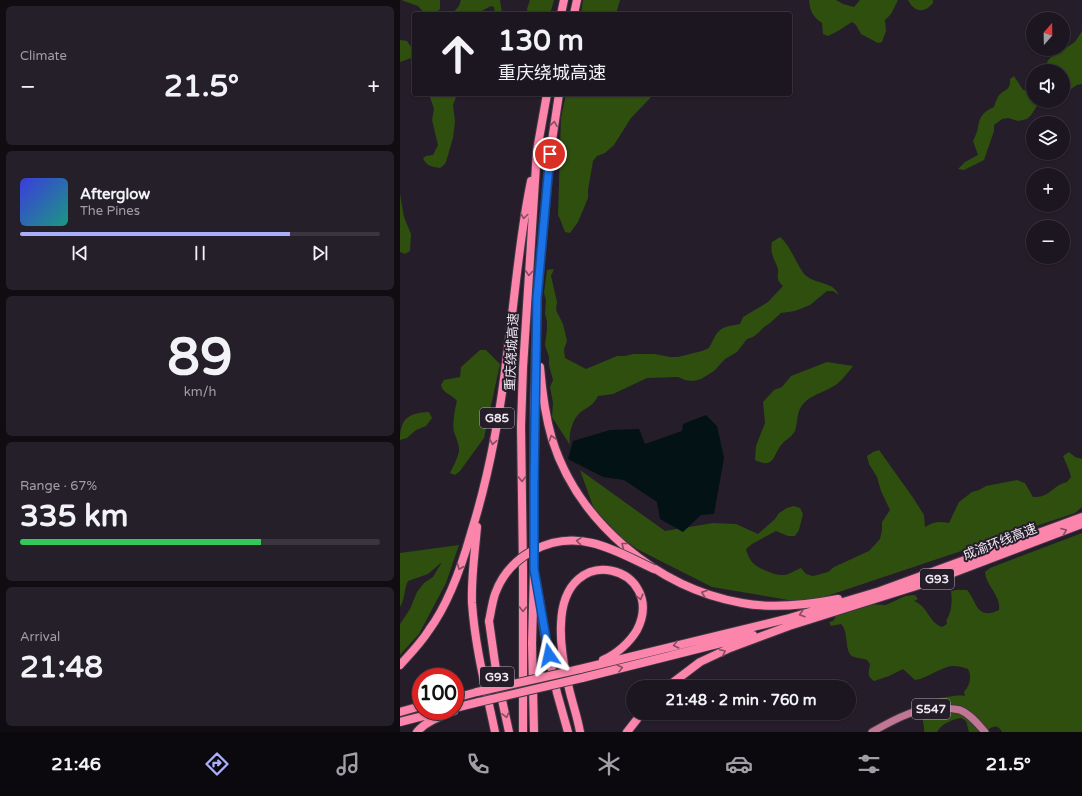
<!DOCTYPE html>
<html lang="en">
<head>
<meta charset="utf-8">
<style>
  body { margin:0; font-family:"Varela Round","Noto Sans SC",sans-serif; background:#251f29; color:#f1f3f6; height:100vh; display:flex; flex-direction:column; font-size:15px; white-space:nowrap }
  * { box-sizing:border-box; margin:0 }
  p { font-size:13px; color:#a09fa5 }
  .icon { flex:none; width:22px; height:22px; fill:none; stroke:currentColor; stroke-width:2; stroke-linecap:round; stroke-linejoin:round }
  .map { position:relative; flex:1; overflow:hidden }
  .panel { display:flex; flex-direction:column; gap:6px; padding:6px; background:#0f0c12; width:400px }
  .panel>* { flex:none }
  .hud { position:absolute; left:12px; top:12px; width:380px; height:84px; border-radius:4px; box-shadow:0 1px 3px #0004,0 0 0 1px #3a353e; background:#1c1620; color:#f1f3f6; overflow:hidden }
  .needle { width:26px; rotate:20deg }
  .fabs { position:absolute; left:626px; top:12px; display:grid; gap:8px }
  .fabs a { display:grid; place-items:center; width:44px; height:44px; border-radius:50%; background:#1c1620; box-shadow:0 1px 3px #0004,0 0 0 1px #3a353e; font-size:20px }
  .speed { position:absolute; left:12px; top:668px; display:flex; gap:8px; font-size:20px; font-weight:700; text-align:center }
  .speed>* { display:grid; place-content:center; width:52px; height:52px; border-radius:50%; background:#1c1620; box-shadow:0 1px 3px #0004,0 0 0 1px #3a353e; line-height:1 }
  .speed .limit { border:6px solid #d22; background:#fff; color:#111 }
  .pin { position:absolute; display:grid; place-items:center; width:34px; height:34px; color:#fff; margin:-17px; border:2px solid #fff; border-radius:50%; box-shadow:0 1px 4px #0007 }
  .me { position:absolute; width:44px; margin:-22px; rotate:349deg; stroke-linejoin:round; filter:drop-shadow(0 0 3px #0008) }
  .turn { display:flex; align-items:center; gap:14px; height:84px; padding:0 20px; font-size:18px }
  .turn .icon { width:52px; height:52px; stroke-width:2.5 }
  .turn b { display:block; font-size:28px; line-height:34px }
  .big { font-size:30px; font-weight:700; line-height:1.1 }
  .panel .widget { flex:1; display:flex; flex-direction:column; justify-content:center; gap:6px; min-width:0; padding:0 14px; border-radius:6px; background:#251f29 }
  .panel .dial { align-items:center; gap:0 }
  .dial b { font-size:52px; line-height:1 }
  .song { display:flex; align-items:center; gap:12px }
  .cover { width:48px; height:48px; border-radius:6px; background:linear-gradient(135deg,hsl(240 70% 55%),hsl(170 70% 35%)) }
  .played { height:4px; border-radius:2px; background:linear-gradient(90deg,#abaffb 75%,#3a353e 75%) }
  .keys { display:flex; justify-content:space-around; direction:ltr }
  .heat { display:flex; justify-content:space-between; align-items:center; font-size:22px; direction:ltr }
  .charge { height:6px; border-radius:3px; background:linear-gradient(90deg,#34c759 67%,#3a353e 0) }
  .trip { position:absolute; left:226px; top:680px; width:230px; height:40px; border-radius:20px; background:#1c1620; box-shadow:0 1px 3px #0004,0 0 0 1px #3a353e; font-weight:700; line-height:40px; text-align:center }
  .tabs { display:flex; height:64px; justify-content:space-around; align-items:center; background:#0b090d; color:#a09fa5 }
  .tabs .icon { width:28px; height:28px }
  .tabs .active { color:#abaffb }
  .tabs b { font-size:18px; color:#f1f3f6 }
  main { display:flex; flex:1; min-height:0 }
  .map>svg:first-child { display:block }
</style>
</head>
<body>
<main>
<section class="panel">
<div class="widget"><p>Climate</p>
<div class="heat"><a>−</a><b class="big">21.5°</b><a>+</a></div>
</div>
<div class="widget">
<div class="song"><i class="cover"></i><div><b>Afterglow</b><p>The Pines</p></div></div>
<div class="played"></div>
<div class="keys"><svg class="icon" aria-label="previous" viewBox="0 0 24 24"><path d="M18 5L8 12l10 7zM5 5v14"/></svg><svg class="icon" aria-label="pause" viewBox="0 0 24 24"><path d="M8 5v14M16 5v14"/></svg><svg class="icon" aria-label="next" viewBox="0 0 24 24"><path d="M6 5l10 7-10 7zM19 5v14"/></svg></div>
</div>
<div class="widget dial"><b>89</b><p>km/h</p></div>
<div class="widget"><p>Range · 67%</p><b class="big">335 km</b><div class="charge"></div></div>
<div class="widget"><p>Arrival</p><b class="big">21:48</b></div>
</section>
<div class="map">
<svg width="682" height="732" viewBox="0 0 682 732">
  <rect width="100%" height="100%" fill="#251d2a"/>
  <path fill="#2f4f0f" d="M1,0H40V9L34,14H25L18,6Z
    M61,0H100L102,13L101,14H95L94,7L91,6L80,12L81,14H52L59,6Z
    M130,0H154L150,14H128L127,9Z
    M183,0H220L216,14H181Z
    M409,0H436L443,4L454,7L460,0H498L491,14L485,20L486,31L482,42L478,43L461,34L456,25L452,22L438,31L428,36L423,34L422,23C413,17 410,11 409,0Z
    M508,0H533V3C524,14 514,12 508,0Z
    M682,31V84L677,85L663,94V71H650L647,62L650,58L675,42Z
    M0,40L7,41L14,51V57L0,62Z
    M614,76L623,90L628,91L633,82V101H647L637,106L631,115L627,119L618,121L608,118L602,119L594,125V131L584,160L564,170L558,169L565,162L578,155L573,141C583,123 573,117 594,107C595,104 596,100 598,97C603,89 611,92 610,79Z
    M29,94H57L53,105L55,122L53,138L46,162L44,165L40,168C33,167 26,166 23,158L26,156L33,155L38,145L32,120L34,109Z
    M166,94H254L231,118L214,145L205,153L197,156L193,161L188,190V198L178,222L170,233L165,232L160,219L158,215L161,118Z
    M0,194L4,217L11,234L10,251L5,254L0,252Z
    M380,237C390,245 396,263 404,274C410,281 423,282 430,286C434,287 437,292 439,295L433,291H427L410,305L395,311L381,313L370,323L364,327L358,333L353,337L347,339L337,352L325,359L314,371L301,379L293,381L285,380L278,377L247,378L213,394L198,396C194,404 190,406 182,411C173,417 168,434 170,445L152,417L153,403L150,387L153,380L149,365V357L145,345L147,329V321L145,314L146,300L144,293L147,270L154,269L151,276L157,302L156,310L163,324L167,341L164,349L165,358L186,369L217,356H225L233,354H255L270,357H278L302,351L309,348C319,329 317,328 340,324L343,317L368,302L383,286C373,277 381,275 377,266C373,257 370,252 372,242Z
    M80,350H86L100,364L84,438L60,471L55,475L50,473C53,467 59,455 59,450C59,443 56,438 54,432C52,427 55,407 57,401C52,394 43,394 41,385L44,380L60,377L61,367Z
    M427,362L453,366C448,372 443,379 437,384C425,393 409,394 401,407C396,415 398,423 395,431C392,437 386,439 382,444C373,454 375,470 355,460L356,446L365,423L363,402L374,390L382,387L391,376Z
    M29,412L32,418L26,426L16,430L7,438L0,440C0,418 9,413 29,412Z
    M479,450L514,499L524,515L525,527C533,522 539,521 549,523L559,502L572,492L579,490L586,486L617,480L625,483L633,497C650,498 653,485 667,482L671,477L669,470L663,456L669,452L675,457L682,459V507L675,513L406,603L312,587L237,549L222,538L194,509L180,470L265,531L313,523L336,524L358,534L375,519L379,513L387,508L394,506L400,508L403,514L399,530L395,536H388L376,531L352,544L346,549C347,553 349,559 353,563C357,568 374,575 381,575C388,576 395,570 401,568L406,574L413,576L428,572L434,567L469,551L480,539L482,530V522L490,510L481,491L477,477L469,464L467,456L473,452Z
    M682,533V732H602C596,720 589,731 582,732C578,732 573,732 569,732L566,721L561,718C553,719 541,724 537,732H524C525,727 522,722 523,717C526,702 533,699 547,697C553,696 559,695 565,696L564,692C570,685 572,677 568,669C563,667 558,666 552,666C539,668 528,678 515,680L503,669L489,676L474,681C466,676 469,671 470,664L467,660C462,658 455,658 452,656C444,650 449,631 441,624L431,626L429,622L433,621L439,611L467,604L486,605L505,596L515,595L518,599L514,601C529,607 528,622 542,627L547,624C546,620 547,619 549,615C552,608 552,598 551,591L556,590H567C577,601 576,621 599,610C601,595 586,586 585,572L590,568Z
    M59,545L46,583L19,634L0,655V624L10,609L17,592L24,583L33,577L42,562L28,574L8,581C4,589 5,599 0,607V553Z"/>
  <path fill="#021215" d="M306,415L317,426L324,458L314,514L301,515L283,532L260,519L257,502L224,480L203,477L168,459L173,441L210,430L239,429L245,444L282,431L283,424Z"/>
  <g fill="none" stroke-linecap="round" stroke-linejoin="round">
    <g stroke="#403944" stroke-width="9">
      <path id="major" d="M472,732C495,719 520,705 548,708C551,709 556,709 560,710C570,714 578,724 585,732"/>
    </g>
    <g stroke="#403944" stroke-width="10">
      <path id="highway" d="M161,14L164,0
        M174,14L177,0
        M140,367C142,392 145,415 152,439C178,522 257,588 342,603C373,609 407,605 438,599
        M77,527C75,552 71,577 72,603C75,647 86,689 95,732
        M137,586L146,643L157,693L168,732
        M89,621L97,677L109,732
        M0,665C10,654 21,643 29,630C49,603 62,565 71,533C89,476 100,415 107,355C115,297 119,238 131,181
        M180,669L386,619L480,591L682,517
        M182,678L353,635
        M267,687L300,662L330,648L389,626L529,582L682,524
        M55,698L77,692
        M55,708L79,702
        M0,712L21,706
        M0,722L43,711
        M17,732C26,721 42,716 54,711
        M123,732V569L121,426L123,368L137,150L147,94
        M134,732L132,643L134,569V425L137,298L150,154L159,94
        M180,732C177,714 170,697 167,679C163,661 160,642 161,624C164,536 268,568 237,630C230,642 217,654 203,660
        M227,732L242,713"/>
    </g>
    <use href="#major" stroke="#c17693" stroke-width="7"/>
    <use href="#highway" stroke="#fc85ab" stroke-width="8"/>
    <g stroke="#403944" stroke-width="10" stroke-linecap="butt">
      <path id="highway-bridge" d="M89,621C91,612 92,603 95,594C109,555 152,533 192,543C214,548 234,560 254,569
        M77,692L180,669
        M79,702L182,678"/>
    </g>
    <use href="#highway-bridge" stroke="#fc85ab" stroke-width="8"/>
  </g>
  <defs><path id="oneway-chevron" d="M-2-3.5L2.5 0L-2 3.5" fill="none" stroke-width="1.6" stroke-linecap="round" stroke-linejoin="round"/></defs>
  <g stroke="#864c64">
    <use href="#oneway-chevron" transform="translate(154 124) rotate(-81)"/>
    <use href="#oneway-chevron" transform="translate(124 216) rotate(98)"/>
    <use href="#oneway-chevron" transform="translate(129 273) rotate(94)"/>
    <use href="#oneway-chevron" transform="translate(152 438) rotate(-108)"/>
    <use href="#oneway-chevron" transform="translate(93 442) rotate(101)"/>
    <use href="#oneway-chevron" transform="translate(122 479) rotate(89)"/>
    <use href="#oneway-chevron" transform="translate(664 531) rotate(-21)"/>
    <use href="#oneway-chevron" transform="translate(179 541) rotate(-175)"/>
    <use href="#oneway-chevron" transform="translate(224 545) rotate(-142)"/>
    <use href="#oneway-chevron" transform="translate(60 567) rotate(113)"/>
    <use href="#oneway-chevron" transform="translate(304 593) rotate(-160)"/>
    <use href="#oneway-chevron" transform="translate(240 597) rotate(75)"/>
    <use href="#oneway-chevron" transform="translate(123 609) rotate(91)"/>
    <use href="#oneway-chevron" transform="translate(402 614) rotate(163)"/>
    <use href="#oneway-chevron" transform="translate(276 645) rotate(166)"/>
    <use href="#oneway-chevron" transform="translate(323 652) rotate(-25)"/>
    <use href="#oneway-chevron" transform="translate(220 668) rotate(-14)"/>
    <use href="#oneway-chevron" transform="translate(106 715) rotate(77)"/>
  </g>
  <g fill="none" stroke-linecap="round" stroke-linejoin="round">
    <g stroke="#114b97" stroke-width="10">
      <path id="route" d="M149,655L134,569V483L137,298L150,154"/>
    </g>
    <use href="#route" stroke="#1a73e8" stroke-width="7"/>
  </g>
  <g text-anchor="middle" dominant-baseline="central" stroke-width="4" stroke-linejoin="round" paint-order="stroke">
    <g fill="#251d2a" stroke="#b2acb6" stroke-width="1">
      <rect x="80" y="408" width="34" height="20" rx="3"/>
      <rect x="520" y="569" width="34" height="20" rx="3"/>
      <rect x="80" y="667" width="34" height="20" rx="3"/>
      <rect x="512" y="699" width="38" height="20" rx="3"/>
    </g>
    <g font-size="12" font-weight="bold" fill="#efe9f2">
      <text x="97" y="418">G85</text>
      <text x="537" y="579">G93</text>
      <text x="97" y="677">G93</text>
      <text x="531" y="709">S547</text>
    </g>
    <g font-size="13" fill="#efe9f2" stroke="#251d2a">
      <text transform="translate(112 352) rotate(-87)">重庆绕城高速</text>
      <text transform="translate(600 542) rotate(-21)">成渝环线高速</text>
    </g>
  </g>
</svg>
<div class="fabs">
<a><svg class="needle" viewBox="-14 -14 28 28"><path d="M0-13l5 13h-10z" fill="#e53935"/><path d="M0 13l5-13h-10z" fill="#a09fa5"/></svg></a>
<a><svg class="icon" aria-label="sound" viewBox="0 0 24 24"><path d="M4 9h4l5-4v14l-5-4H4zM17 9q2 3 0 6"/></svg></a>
<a><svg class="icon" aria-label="layers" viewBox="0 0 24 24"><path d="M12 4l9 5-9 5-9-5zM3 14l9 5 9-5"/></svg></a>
<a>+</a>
<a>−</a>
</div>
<div class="speed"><div class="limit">100</div></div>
<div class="pin" style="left:150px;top:154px;background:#d93025"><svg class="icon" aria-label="arrive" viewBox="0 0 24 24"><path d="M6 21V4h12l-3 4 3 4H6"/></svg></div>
<svg class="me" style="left:149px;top:655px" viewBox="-20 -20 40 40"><path d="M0-17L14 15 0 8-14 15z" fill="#1a73e8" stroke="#fff" stroke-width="4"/></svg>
<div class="trip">21:48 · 2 min · 760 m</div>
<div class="hud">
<div class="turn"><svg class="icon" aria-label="ahead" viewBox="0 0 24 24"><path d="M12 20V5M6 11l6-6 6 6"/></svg><div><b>130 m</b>重庆绕城高速</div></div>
</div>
</div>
</main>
<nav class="tabs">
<b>21:46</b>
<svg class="icon active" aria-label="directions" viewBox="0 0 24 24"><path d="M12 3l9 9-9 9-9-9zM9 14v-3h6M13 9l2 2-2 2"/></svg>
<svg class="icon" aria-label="music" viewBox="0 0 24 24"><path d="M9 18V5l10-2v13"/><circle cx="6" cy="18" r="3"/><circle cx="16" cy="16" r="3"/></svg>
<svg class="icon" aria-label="phone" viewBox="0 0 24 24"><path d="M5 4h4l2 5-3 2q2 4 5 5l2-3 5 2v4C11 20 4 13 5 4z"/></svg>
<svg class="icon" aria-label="climate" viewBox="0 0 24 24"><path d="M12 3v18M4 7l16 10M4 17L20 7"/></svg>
<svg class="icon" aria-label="car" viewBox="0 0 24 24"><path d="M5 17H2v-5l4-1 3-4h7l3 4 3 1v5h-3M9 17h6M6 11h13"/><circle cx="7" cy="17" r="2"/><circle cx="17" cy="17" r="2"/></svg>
<svg class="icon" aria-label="filters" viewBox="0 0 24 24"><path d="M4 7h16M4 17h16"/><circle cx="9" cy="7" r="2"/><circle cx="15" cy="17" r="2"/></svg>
<b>21.5°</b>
</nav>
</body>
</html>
